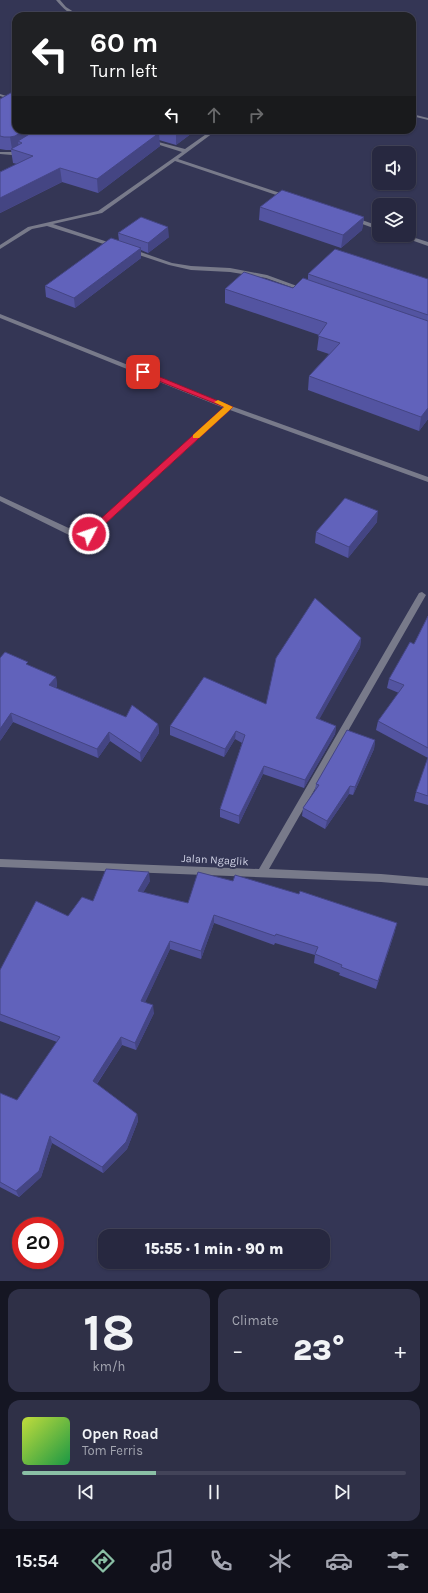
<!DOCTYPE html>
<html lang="en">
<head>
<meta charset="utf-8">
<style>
  body { margin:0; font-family:Karla,sans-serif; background:#2f3047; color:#f1f3f6; height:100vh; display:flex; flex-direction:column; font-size:15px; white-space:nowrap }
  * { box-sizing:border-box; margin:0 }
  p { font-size:13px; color:#a4a6b1 }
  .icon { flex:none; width:22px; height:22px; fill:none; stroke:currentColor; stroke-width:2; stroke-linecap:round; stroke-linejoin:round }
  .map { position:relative; height:1281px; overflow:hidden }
  .details { display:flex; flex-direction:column; gap:8px; padding:8px; background:#151623; flex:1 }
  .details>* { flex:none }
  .banner { position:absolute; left:12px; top:12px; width:404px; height:122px; border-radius:12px; box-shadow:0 1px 3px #0004,0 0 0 1px #434459; background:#202124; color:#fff; overflow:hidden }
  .buttons { position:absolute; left:372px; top:146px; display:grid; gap:8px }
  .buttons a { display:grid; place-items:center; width:44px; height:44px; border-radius:8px; background:#272840; box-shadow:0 1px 3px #0004,0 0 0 1px #434459; font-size:20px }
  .speed { position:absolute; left:12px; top:1217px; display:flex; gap:8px; font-size:20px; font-weight:700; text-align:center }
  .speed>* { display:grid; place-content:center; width:52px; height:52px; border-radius:50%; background:#272840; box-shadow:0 1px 3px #0004,0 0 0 1px #434459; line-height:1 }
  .speed .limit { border:6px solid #d22; background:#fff; color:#111 }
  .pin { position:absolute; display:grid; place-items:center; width:34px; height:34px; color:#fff; margin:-17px; border-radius:8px; box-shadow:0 2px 6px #0006 }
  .me { position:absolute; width:44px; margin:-22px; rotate:49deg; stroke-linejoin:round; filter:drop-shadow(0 0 3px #0008) }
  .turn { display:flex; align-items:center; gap:14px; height:84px; padding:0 12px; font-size:18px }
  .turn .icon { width:52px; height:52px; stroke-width:2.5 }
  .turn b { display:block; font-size:28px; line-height:34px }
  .lanes { display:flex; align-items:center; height:38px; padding:0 12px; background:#0003; justify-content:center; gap:20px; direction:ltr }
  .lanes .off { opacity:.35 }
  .big { font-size:30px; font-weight:800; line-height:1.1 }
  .details .tile { flex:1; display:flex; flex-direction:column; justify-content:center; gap:6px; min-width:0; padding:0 14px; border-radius:12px; background:#2f3047 }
  .details .dial { align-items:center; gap:0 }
  .dial b { font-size:52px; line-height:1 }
  .song { display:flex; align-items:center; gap:12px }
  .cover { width:48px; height:48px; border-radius:6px; background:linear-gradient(135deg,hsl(70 70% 55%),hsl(140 70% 35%)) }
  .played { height:4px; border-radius:2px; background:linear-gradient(90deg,#8abfa5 35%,#434459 35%) }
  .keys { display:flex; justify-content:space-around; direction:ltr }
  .heat { display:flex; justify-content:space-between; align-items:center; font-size:22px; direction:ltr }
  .details .tiles { flex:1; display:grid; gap:8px; grid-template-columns:1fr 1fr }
  .tile:last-child { grid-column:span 2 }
  .trip { position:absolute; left:98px; top:1229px; width:232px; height:40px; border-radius:12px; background:#272840; box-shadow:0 1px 3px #0004,0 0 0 1px #434459; font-weight:800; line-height:40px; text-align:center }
  .tab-bar { display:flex; height:64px; justify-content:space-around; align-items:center; background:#10101a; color:#a4a6b1 }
  .tab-bar .icon { width:28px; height:28px }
  .tab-bar .current { color:#8abfa5 }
  .tab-bar b { font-size:18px; color:#f1f3f6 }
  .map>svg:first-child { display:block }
</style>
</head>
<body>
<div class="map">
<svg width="428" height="1281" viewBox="0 0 428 1281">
  <rect width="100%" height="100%" fill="#343655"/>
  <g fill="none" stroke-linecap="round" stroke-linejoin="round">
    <path fill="#787a8a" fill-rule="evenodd" d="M56,0H60L66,7L80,16C70,16 62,7 56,0Z
      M0,94L16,99V101L0,96Z
      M412,114L428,118V120L412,116Z
      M212,130H217L178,159L289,196V198H285L175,161L102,213L53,224L117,245V247H113L47,226L32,229L0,249V245L28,227L98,211L182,152L147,141V139L185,149Z
      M22,149H24V151L12,155L0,154V152H11Z
      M353,217L379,226V230L351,220V218Z
      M397,235H406L428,242V246Z
      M132,249L172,263L191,266L230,268L267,275L308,290L305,292L266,278L230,272L191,270L169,265L130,252L129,251Z
      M0,314L231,406L428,477V482L230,410L92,536L81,539L69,535L0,501V496L75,531L81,533L87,532L224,408L0,318Z"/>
    <path fill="#787a8a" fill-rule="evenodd" d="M422,592L426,595L269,869L381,874L428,878V886L381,882L0,867V859L259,869L419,593Z"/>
  </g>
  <path fill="#5354a1" d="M0,99L16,130H196L176,145L159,140L160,146L98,193L62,182L0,213V172L17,164L13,163L11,150H6L0,149Z
    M260,207L364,217L362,230L341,248L259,220Z
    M118,233L169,237L148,253L141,250V258L75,308L46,297L45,286L119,241Z
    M308,274L428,279V419L419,431L308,390L309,376L329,354L317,350L319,335L225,303V289L293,288L308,280Z
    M377,522L348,558L315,543L316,532Z
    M428,616V805L414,801L416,792L428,758L376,730L378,721L399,693L387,688L389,679L414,644Z
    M361,638L360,647L319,719L336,726L335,734L304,788L263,774L239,824L220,817V809L242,743L235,739L224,757L170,735V726L266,704Z
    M28,665L56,677L57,686L56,688L126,717L158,724L159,733L141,762L110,741L98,758L13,722L0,741Z
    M375,740L374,749L353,795L349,794L325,829L302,816L303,808L315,790L316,784Z
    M150,881L143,892L188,903L395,931L376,989L339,975L340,973L314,963L315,955L275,943L274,945L214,923L201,959L170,949L145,1002L154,1013L136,1050L122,1045L97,1084L137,1114L138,1121L127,1149L103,1173L52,1143L41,1177L19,1197L0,1187V1093L17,1100L57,1042L0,1021V970L68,916L93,901Z"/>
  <path fill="#444583" d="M25,130H49L22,143L18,141L19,148L12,149L10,137Z
    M178,130H196L176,145V131Z
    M159,133L160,146L98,193L97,179Z
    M60,168L62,182L0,213V198Z
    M364,217L362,230L341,248L343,235Z
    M168,227L169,237L148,253V243Z
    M141,248V258L75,308L74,298Z
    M428,408V419L419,431L421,417Z
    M378,511L377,522L348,558L349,547Z
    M361,638L360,647L315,727L316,718Z
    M56,677L57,686L50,695L49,685Z
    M11,713L13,722L0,741V729Z
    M158,724L159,733L141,762L140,753Z
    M336,726L335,734L304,788L305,780Z
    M236,731L235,739L224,757L225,749Z
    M109,732L110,741L98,758L97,749Z
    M375,740L374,749L353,795L355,787Z
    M264,766L263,774L239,824V816Z
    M350,786L349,794L325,829L327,821Z
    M149,872L150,881L139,900L138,891Z
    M214,915V923L201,959V951Z
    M397,923L395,931L376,989L378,981Z
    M170,941V949L142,1009L141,1001Z
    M153,1005L154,1013L136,1050L135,1043Z
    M121,1037L122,1045L94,1088L93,1081Z
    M137,1114L138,1121L127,1149L103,1173L102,1167Z
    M50,1136L52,1143L41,1177L19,1197L16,1191Z"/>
  <path fill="#6162bb" stroke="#444583" d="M16,90V130H25L15,136L10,137H4L0,136V99Z
    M36,130H150L159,133L97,179L60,168L0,198V172L33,156L11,149L22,143L18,141Z
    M282,190L364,217L343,235L260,207Z
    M141,217L168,227L148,243L118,233Z
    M111,238L141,248L74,298L45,286Z
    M335,249L428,279V315L308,274Z
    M244,272L293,288L303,278L428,321V408L421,417L309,376L340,343L318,336L327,323L225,289Z
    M345,498L378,511L349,547L316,532Z
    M315,598L361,638L316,718L336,726L305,780L264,766L239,816L220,809L245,735L236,731L225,749L170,726L204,677L266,704L276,658Z
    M428,616V748L378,721L404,685L389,679L410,642L414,644Z
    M5,652L28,662L26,664L56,677L49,685L126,717L132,705L158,724L140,753L109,732L97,749L11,713L0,729V658Z
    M347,730L375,740L355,787L350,786L327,821L303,808L319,785L316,784Z
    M428,757V796L416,792Z
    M106,869L149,872L138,891L188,903L198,872L233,881L235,875L299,894L300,891L397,923L378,981L341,967L342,965L315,954L318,947L276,934L275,936L214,915L201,951L170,941L141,1001L153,1005L135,1043L121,1037L93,1081L137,1114L126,1142L102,1167L50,1136L39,1171L16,1191L0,1182V1093L17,1100L60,1037L0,1014V970L36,901L68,916L82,897L93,901Z"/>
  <path fill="#e11d48" stroke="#92132f" d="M143,370L233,407L92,536H86L85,534L86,532L224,407L141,374L140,372Z"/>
  <path fill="#f59e0b" d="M218,400L233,407L199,438H193V435L224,407L214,402Z"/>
  <g text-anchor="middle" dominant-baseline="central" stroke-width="4" stroke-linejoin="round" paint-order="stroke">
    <g font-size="11" fill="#cfd1e4" stroke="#343655">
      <text transform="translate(215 860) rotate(3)">Jalan Ngaglik</text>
    </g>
  </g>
</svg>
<div class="buttons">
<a><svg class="icon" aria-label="sound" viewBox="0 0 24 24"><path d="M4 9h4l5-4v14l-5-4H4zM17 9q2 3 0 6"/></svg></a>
<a><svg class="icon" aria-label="layers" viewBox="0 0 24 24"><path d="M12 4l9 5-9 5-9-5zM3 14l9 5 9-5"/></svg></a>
</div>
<div class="speed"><div class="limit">20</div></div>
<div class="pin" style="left:143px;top:372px;background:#d93025"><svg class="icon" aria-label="arrive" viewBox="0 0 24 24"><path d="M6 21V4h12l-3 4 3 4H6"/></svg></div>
<svg class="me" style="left:89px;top:534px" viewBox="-20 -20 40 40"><circle r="17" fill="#e11d48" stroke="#fff" stroke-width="3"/><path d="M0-11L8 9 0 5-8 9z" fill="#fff"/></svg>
<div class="trip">15:55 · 1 min · 90 m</div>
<div class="banner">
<div class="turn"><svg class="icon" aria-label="left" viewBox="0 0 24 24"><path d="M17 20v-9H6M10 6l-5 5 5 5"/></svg><div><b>60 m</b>Turn left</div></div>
<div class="lanes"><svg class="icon" aria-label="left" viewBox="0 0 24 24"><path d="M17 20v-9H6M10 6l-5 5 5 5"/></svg><svg class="icon off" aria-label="ahead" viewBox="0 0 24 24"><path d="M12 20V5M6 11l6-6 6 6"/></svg><svg class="icon off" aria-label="right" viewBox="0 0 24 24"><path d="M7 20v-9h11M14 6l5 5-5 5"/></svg></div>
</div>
</div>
<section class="details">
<div class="tiles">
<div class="tile dial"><b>18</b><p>km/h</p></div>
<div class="tile"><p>Climate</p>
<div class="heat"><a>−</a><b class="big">23°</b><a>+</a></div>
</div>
<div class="tile">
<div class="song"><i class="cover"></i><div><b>Open Road</b><p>Tom Ferris</p></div></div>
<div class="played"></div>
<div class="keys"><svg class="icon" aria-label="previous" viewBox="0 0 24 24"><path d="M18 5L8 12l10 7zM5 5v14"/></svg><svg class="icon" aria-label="pause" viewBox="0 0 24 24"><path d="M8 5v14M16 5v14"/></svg><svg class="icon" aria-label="next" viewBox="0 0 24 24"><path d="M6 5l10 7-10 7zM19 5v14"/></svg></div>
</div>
</div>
</section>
<nav class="tab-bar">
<b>15:54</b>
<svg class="icon current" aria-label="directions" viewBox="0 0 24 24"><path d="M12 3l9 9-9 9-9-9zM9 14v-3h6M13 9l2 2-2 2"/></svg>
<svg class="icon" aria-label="music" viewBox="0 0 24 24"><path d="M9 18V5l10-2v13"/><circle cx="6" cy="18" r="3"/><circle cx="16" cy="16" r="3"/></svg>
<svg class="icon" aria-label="phone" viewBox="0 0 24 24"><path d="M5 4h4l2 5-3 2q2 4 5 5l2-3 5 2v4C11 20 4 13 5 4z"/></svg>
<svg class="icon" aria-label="climate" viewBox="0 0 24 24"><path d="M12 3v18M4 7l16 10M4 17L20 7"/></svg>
<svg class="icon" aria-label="car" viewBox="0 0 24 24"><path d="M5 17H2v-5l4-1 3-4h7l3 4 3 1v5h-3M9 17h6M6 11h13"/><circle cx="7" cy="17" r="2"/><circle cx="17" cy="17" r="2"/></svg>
<svg class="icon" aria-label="filters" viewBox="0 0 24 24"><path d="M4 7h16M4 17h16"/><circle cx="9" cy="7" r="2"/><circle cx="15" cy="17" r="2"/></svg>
</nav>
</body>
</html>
